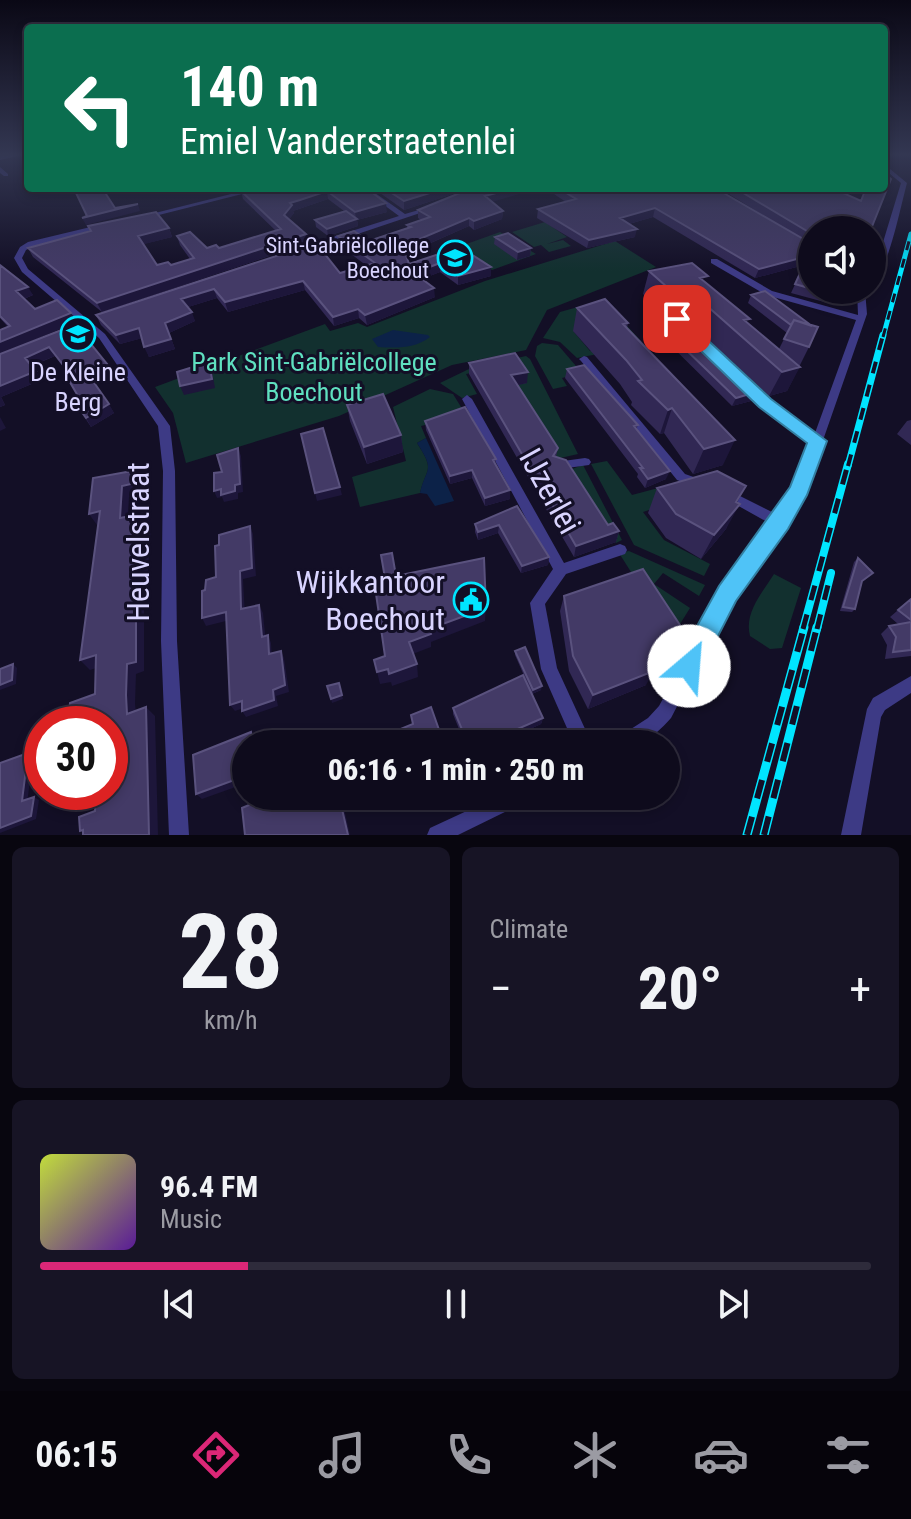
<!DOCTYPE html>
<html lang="en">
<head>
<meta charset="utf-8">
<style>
  body { margin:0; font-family:"Roboto Condensed",sans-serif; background:#171425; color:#f1f3f6; height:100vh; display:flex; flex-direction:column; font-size:30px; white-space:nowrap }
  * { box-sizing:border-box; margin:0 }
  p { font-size:26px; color:#9b9ba3 }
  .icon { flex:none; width:44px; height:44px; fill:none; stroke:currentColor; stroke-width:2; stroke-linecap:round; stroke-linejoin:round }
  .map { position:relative; height:835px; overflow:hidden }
  .details { display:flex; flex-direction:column; gap:12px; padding:12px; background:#08060f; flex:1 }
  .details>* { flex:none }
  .hud { position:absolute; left:24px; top:24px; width:864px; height:168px; border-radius:8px; box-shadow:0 4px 12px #0003,0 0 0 2px #2e2b3b; background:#0b6e4f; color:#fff; overflow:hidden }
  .fabs { position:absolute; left:798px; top:216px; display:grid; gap:16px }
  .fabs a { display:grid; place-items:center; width:88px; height:88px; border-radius:50%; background:#0e0b1c; box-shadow:0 4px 12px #0003,0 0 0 2px #2e2b3b; font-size:40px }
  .speed { position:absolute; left:24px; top:706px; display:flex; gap:16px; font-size:40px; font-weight:700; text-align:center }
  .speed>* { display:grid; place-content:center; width:104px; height:104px; border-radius:50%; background:#0e0b1c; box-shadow:0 4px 12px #0003,0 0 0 2px #2e2b3b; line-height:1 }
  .speed .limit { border:12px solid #d22; background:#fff; color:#111 }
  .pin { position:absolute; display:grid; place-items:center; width:68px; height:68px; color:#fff; margin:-34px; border-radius:16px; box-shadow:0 4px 12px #0006 }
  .me { position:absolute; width:88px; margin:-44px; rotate:27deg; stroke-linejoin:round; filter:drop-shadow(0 0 6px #0008) }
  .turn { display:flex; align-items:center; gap:28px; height:168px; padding:0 24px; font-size:36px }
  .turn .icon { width:104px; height:104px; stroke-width:2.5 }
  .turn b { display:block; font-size:56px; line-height:68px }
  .big { font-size:60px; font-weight:800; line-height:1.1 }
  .details .card { flex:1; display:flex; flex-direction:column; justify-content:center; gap:12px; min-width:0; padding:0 28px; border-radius:12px; background:#171425 }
  .details .dial { align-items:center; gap:0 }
  .dial b { font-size:104px; line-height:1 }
  .song { display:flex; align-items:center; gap:24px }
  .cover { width:96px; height:96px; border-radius:12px; background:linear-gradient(135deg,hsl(70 70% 55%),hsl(270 70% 35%)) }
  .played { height:8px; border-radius:4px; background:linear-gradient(90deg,#db2777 25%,#2e2b3b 25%) }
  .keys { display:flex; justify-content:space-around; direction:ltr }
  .heat { display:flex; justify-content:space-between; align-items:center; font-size:44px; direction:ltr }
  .details .tiles { flex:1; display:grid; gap:12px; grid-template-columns:1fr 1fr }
  .card:last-child { grid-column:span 2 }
  .trip { position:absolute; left:232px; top:730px; width:448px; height:80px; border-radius:40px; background:#0e0b1c; box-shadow:0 4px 12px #0003,0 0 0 2px #2e2b3b; font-weight:800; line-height:80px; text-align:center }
  .tabs { display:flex; height:128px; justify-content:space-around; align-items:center; background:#06040b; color:#9b9ba3 }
  .tabs .icon { width:56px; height:56px }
  .tabs .active { color:#db2777 }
  .tabs b { font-size:36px; color:#f1f3f6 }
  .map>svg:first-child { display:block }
</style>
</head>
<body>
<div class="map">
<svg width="911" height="835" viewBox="0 0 911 835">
  <rect width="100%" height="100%" fill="#130f26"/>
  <path fill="#12302f" d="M545,222L567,237L547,244L563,240L571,246L549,252L541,245L534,247L512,232Z
    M500,232L536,254L492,270L458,247Z
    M615,241L656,267L547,310L526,350L452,365L339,416L186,463L173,413L155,387L325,324L330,331L358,323L367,327L485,281Z
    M603,300L642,342L622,347L574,332L590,351H614L577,358L560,342L543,338L560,312Z
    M542,343L558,345L582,373L562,378L567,386L553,389L535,356L537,346Z
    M526,356L530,359L578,454L556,459L495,407L514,364L466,374L477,394L462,398L440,383L469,369Z
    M430,389L453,394L466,415L421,426L426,438L417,443C436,472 426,467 420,493L360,507L352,477L406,461L393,407Z
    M607,461L632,495L662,487L673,502L643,512L664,540L710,564L704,576L634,545L591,464Z
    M583,465L622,540L616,543L569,470Z
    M629,551L705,585L699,596L663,573L654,584L690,608L672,637L619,553Z
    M774,574L801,588L782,648L770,649L750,636C744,613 762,593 774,574Z"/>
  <path fill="#0c2248" d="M393,330L428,335L430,337C414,349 397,348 378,347L372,339Z
    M426,438L454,501L435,506L427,494L420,493C426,467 436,472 417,443Z"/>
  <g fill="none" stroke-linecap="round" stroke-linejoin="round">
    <path fill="#3d3a85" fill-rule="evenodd" d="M15,154H26L0,160V156Z
      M884,164L907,183C901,205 888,272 872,284V272L877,262L901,183L884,169Z
      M0,167L8,174V176H4L0,173Z
      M255,188H266L143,219L139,217Z
      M361,188H368L405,214L429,207L432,209L307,251H301V247L399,216Z
      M103,224L107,226L106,228L34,246L26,250L22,258L28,269L105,334L170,426L175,471L177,641L189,835H169L161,641L163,471L158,426L99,338L22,272L14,258L20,247L28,242Z
      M711,259H717L772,291L858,315L857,290H865L867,314L806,489L785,526L733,599L671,718C651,740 644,744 614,744L617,738L648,718L659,706L723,589L771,524L724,498L722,495L724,492L728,490L778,515L794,488L811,442L741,385L742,383H750L815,433L856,320L766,295L711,263Z
      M584,356L587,357L685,474L705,481L707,484L705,487L701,489L677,480L581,361L579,359Z
      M467,395L472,399L564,563L620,544L625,546L627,550L625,554L566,574L545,604L557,668L592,744H574L541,669L530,603L553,569L462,399Z
      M585,458L589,459L591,462L589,465L560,469L556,468L554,465L556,462Z
      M911,676V693L885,710L881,717L861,835H841L867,709L873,698Z
      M499,796H528L525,802L458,835H427L430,828Z"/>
    <g stroke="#00e5ff" stroke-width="5">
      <path id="rail-far3" d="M883,337L911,234"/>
    </g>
    <g stroke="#00e5ff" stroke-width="7">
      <path id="rail-far2" d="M848,466L883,335"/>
    </g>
    <g stroke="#00e5ff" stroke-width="8">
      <path id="rail-far1" d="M803,629L848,464
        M817,629L831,573"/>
    </g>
    <g stroke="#00e5ff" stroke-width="9">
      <path id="rail" d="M747,835L804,627
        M764,835L817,627"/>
    </g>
    <use href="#rail-far3" stroke="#130f26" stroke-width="3" stroke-dasharray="9" stroke-linecap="butt"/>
    <use href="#rail-far2" stroke="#130f26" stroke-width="4" stroke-dasharray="12" stroke-linecap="butt"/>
    <use href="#rail-far1" stroke="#130f26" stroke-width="5" stroke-dasharray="15" stroke-linecap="butt"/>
    <use href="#rail" stroke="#130f26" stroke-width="6" stroke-dasharray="19" stroke-linecap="butt"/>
  </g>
  <path fill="#312854" d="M891,179L870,230H812V290H834L828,303L791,293L804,265L755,278L653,217L629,224L635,237L587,248L537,218L538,209L566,202L545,188H715L766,217L719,188H832L860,201Z
    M366,188L387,212L357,220L358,226L328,236L316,227L315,220L344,211L328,199L293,211L294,213L289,219L308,243L102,312L33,257L28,248L169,228L172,237L143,244L157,265H171L190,259L180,245L177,236L207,248H219L276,231L243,199L241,191Z
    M373,188H471L404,210Z
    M492,202L503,211L502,219L474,230L469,226L406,254L409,264L460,247L491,276L458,285L440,272L422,279L435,297L367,325L359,318L334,326L305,290L228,312L217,298L188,307L195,321L169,333L175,349L149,357L142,338L120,344L101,325L96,315L316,243L340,273L367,266L339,245L338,236L369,241L407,228V225L421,220L418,218V210Z
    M495,237L531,248L530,256L517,260L494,244Z
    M0,265L33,295L24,299L35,309L71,313L76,322L6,351L84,324L88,333L83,335L113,374L94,382L114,413L91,427L74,401L78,396L66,371L55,356L32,366L41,380L1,397L5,405L0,407V330L8,327L0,318Z
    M649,271L706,283L748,324L779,349L787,333L748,303L751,295L765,291L809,347L787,391L769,396L682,315L675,313V314L756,392L751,401L732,406L649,324L651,316L663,313L643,294Z
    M577,308L628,323L627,328L723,465L693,474L664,433L660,434L631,405L632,402L620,384L573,331Z
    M469,363L527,383L517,385L558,448L556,457L608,525L619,531L616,542L574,557L543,504L545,492L548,491L547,487L536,491L469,374Z
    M567,369L638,425L636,430L666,479L645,488L637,477L638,474L565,378Z
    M347,405L401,435L403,452L367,464L350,421Z
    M911,420V445L897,434L907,421Z
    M425,421L496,459L495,464L510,499L485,506L472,478L450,484L426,430Z
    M657,488L737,503L726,529L701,559L666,538L648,513Z
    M517,506L549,557L548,565L521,573L498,533L478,540L475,532V524Z
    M858,558L873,573L861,583L855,609L852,612L840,611L854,562Z
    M564,596L646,685L588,709L569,671L560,611Z
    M911,599V656L885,659L887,645L881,634L889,626L898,624L890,617Z
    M515,651L541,690L532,694L515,655Z
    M453,708L543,718L541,724L497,744H465L453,714Z"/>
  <path fill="#1d163a" d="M446,188H471L404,210V201Z
    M514,188H540L485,204V196Z
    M327,191L328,199L293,211L294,213L286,224L284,215L290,203Z
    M386,203L387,212L357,220L358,226L328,236L327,229L356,219L355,212Z
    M138,204L140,211L86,225L82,218Z
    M655,208L653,217L618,227L620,218Z
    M503,211L502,219L474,230V221Z
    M469,218V226L403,255V246Z
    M169,228L172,237L141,245L138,236Z
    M637,229L635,237L587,248L589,240Z
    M306,234L308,243L102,312L97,303Z
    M531,248L530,256L517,260L518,252Z
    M808,256L804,265L755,278L759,269Z
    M440,263V272L415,282L414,273Z
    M491,267V276L458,285V276Z
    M303,281L305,290L228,312L225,302Z
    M28,287L33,295L21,300L16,291Z
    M434,288L435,297L367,325L365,315Z
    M214,289L217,298L185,308L181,299Z
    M683,290L675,313L669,319L676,295Z
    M358,309L359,318L334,326L333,317Z
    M192,312L195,321L169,333L175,349L149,357L144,347L165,323Z
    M71,313L76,322L0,354V342Z
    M84,324L88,333L81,336L77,327Z
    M139,328L143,338L120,344L116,335Z
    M49,347L55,356L30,366L25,358Z
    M209,362L212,371L215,388L184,395L180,386Z
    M108,365L113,374L93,383L88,374Z
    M800,367L787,391L769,396L782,372Z
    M36,371L41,380L1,397L5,405L0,407V386Z
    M528,372L527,383L510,387L511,375Z
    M756,392L751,401L732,406L736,398Z
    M109,404L114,413L91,427L86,418Z
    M672,408L664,433L660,434L668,410Z
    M0,417L6,428L0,431Z
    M401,435L403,452L367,464L364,447Z
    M735,440L723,465L693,474L704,449Z
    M238,448L241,456L243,492L238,493V499L224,502L222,497L217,498L214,491L221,489Z
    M472,470V478L450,484V476Z
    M132,471L138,482V495L129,497L127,529L120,518L122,486Z
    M670,471L666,479L645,488L648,479Z
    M549,476L547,487L536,491L537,480Z
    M746,486L733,510L740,504L726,529L701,559L714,535Z
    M340,487L342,495L317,501L315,493Z
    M510,490V499L485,506V498Z
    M100,511L108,522L97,525L89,514Z
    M145,513L151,524L147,584L144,585V671L136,674L135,704L137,723L127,714L126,695L127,664L136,574Z
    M499,525L498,533L478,540V532Z
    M250,526L253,534L256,576L243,579L245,616L241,609L240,571Z
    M619,531L616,542L574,557L576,546Z
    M549,557L548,565L521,573L522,566Z
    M259,605L263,613L266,644L262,637Z
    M486,608L485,621L431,642V647L410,655L409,642L429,629Z
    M226,612L230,620L206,626L202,618Z
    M268,635L271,643L272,661L269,654Z
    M281,651L284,658L289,692L276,696L278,706L246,717L242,711L273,690Z
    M96,655L105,665L90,670L80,660Z
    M13,664L17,668L16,684L0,690V685Z
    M417,664L418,677L392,686L389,674Z
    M388,669L391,682L380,684L377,672Z
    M654,671L646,685L588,709L593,695Z
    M339,683L343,699L332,703L331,699Z
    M542,686L541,690L532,694L533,690Z
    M242,701L246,707L235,711L230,705Z
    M146,707L155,716L158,835H149Z
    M543,718L541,724L497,744H483Z
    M251,732L256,739V744H253Z
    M28,753L33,756L27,804L22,801Z
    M246,772V780L244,781V784L202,799L196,794Z
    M76,792H105L87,799Z
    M294,796H297L300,813L296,807Z
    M339,796L342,799L350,835H348Z
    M368,796H381L367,802L365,797Z
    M34,797L39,800L36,819L0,833V828Z"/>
  <path fill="#433a66" stroke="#5a527e" stroke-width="2" d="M884,173L891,179L871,229L866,230H812V234L735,188H832L861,201L866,188H884Z
    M251,188H366L386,203L355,212L327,191L300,200L290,203L292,205L284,215L306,234L97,303L28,248L91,231L88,226L156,212L169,228L138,236L157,265L168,262L171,265L194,258L177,236L190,232L207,248L216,245L219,248L281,229L241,191Z
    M384,188H446L404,201Z
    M472,188H514L485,196L503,211L474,221L469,218L403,246L409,264L460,247L491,267L458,276L440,263L414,273L434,288L365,315L358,309L333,317L303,281L225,302L214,289L181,299L192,312L165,323L171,339L144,347L139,328L116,335L96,315L316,243L340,273L375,263L338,236L354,231L369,241L411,227L407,225L430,217L418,210Z
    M558,188H715L812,244V289L795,284L808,256L759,269L655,208L620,218L637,229L589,240L538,209L576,199Z
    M104,191L115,208L138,204L82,218L87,216L76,193Z
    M346,211L357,219L327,229L315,220Z
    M508,233L531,248L518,252L495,237Z
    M692,263L708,276L700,278L750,319L744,320L800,367L782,372L690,291L683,290L676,295L649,271Z
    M0,265L28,287L16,291L35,309L57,300L71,313L0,342V330L10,326L0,316Z
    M817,290H834L832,294Z
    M765,291L812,326L794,320L791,325L751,295Z
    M605,299L628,323L623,324L735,440L704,449L672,408L668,410L638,381L642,380L626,360L577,308Z
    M672,312L756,392L736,398L651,316Z
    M794,320L818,327L809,347L784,339Z
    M82,322L84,324L77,327L108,365L88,374L109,404L86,418L74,401L78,396L64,372L67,370L49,347L25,358L36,371L0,386V354Z
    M515,353L528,372L511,375L558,448L553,456L566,460L608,525L613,523L619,531L576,546L545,492L554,489L549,476L537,480L469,363Z
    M209,362L212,379L180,386L177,372Z
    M584,365L638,425L634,426L670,471L648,479L640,468H643L567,369Z
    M383,394L401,435L364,447L347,405Z
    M465,407L496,459L493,460L510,490L485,498L472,470L450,476L425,421Z
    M323,428L340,487L315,493L301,434Z
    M238,448L240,484L235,485V491L221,495V489L214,491V473L222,472L217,455Z
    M132,471L131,484L122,486L120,518L145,513L140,573L136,574V662L127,664L126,695L127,714L146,707L149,835H83V830L80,831L79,817L95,811L96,792H110V724H68L70,703L95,694L96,655L80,660L100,511L89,514L93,478Z
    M717,471L746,486L736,502L740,504L714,535L676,514L657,488Z
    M517,506L549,557L522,566L499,525L478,532L475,524Z
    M250,526L252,568L240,571L241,609L259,605L262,637L268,635L269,654L281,651L285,685L273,690L274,700L242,711V701L230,705L226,612L202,618V591L205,590L206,580L216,577L215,546L219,545V535Z
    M392,553L396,576L484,558L486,608L429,629L431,634L409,642L417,664L389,674L388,669L377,672L374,660L385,656L374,580L385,578L381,555Z
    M858,558L873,573L862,581L855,609L843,607Z
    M643,569L680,625L654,671L593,695L573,656L564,596Z
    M911,599V620L898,610Z
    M911,622V650L893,652L896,637L889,626Z
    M525,647L542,686L533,690L515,651Z
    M13,664L12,680L0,685V669Z
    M523,675L543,718L483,744H468L453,708Z
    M339,683L342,695L331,699L327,686Z
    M431,707L444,744H364L413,724L411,715Z
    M251,732L253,744H246V772L239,775L240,778L196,794L193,755Z
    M28,753L22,801L34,797L31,816L0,828V763Z
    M271,796H294L296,807L329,796H339L348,835H245L242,808Z"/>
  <linearGradient id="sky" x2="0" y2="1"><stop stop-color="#0a0815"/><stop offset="0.57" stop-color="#333752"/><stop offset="1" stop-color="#333752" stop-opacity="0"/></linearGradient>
  <rect width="911" height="271" fill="url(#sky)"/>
  <path fill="#4fc3f7" stroke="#337fa1" stroke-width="2" d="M671,316H682L771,399L827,441L807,495L788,529L736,601L698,675L689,679L680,675L676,666L680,657L719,586L790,487L807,443L759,407L671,322Z"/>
  <defs>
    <g id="school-ring" transform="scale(1.8)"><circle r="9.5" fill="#130f26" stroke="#00e5ff" stroke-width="1.5"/><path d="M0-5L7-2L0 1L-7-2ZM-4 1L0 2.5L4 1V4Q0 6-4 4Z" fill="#00e5ff"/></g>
    <g id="civic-ring" transform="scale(1.8)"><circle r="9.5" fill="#130f26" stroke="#00e5ff" stroke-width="1.5"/><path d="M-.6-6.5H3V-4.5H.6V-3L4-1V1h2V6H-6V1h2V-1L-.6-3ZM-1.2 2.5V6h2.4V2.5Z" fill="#00e5ff"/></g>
  </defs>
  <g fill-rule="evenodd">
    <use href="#school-ring" x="455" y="258"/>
    <use href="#school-ring" x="78" y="334"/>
    <use href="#civic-ring" x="471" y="600"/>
  </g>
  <g text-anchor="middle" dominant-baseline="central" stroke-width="6" stroke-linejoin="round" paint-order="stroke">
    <g font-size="22" fill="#d9d4ff" stroke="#130f26" text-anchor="end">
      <text x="429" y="245">Sint-Gabriëlcollege<tspan x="429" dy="25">Boechout</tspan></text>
    </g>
    <g font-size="26" fill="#5fe0c0" stroke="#130f26">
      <text x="314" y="362">Park Sint-Gabriëlcollege<tspan x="314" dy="30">Boechout</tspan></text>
    </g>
    <g font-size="26" fill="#d9d4ff" stroke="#130f26">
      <text x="78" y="372">De Kleine<tspan x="78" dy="30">Berg</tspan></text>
    </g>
    <g font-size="32" fill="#d9d4ff" stroke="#130f26">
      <text transform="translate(550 491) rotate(61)">IJzerlei</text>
      <text transform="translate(138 542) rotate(-90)">Heuvelstraat</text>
    </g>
    <g font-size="32" fill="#d9d4ff" stroke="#130f26" text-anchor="end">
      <text x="445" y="582">Wijkkantoor<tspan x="445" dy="37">Boechout</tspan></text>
    </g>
  </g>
</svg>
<div class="fabs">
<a><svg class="icon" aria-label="sound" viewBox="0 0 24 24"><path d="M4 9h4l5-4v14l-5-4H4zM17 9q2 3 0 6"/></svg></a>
</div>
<div class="speed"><div class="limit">30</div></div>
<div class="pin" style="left:677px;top:319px;background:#d93025"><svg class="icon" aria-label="arrive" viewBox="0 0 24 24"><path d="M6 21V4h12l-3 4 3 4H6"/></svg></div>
<svg class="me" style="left:689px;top:666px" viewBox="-20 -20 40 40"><circle r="19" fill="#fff"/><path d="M0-13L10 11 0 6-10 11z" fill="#4fc3f7"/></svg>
<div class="trip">06:16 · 1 min · 250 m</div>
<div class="hud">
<div class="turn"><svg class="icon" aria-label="left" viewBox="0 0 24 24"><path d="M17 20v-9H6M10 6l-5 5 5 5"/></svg><div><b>140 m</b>Emiel Vanderstraetenlei</div></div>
</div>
</div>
<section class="details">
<div class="tiles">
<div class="card dial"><b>28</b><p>km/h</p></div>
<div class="card"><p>Climate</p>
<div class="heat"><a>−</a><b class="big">20°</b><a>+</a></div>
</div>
<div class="card">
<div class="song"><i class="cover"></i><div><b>96.4 FM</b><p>Music</p></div></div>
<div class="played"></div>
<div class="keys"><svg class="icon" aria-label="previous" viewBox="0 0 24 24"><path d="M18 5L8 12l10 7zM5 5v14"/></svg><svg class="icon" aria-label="pause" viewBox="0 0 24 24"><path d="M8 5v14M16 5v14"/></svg><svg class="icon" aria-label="next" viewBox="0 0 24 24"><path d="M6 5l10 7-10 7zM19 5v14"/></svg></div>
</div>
</div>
</section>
<nav class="tabs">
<b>06:15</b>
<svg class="icon active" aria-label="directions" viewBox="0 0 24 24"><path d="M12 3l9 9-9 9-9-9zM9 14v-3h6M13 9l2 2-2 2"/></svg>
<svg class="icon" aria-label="music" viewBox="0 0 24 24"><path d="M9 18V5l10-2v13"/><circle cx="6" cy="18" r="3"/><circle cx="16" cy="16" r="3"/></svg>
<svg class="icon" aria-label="phone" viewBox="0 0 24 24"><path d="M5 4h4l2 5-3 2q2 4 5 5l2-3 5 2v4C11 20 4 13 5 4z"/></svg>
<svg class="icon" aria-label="climate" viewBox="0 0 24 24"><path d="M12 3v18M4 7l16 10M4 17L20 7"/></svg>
<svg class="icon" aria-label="car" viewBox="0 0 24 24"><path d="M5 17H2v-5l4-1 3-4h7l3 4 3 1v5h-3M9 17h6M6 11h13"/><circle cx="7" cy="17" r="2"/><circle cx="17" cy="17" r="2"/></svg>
<svg class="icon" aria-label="filters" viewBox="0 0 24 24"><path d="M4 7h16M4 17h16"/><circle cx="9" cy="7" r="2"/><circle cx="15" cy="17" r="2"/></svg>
</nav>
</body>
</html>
